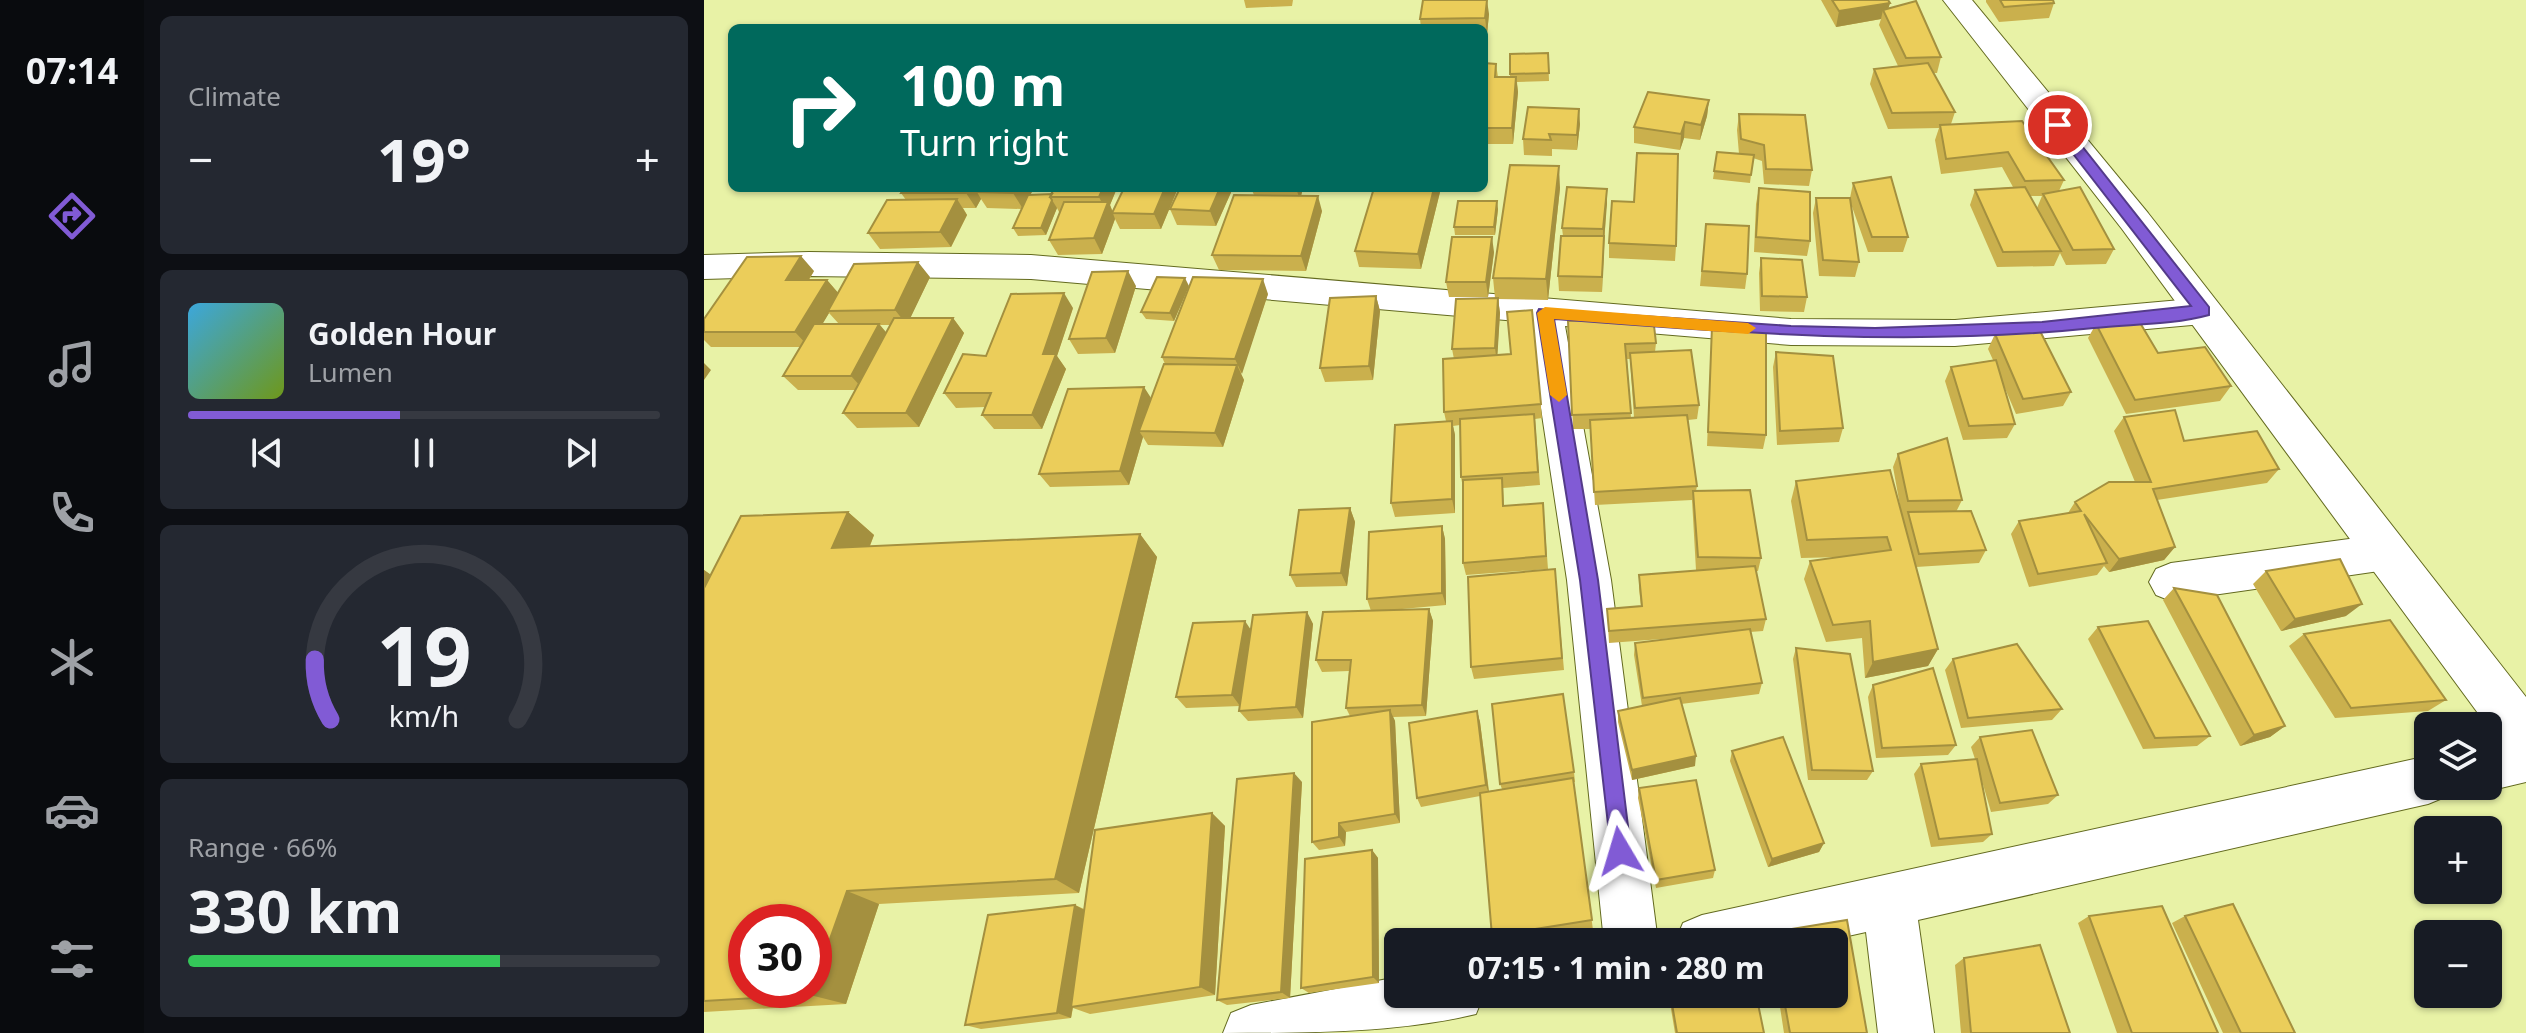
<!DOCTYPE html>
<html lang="en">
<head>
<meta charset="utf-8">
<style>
  body { margin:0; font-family:"Noto Sans",sans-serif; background:#242831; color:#f1f3f6; height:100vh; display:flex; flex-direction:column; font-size:30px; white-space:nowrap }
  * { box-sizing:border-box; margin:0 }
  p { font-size:26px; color:#9ea1a6 }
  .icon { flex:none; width:44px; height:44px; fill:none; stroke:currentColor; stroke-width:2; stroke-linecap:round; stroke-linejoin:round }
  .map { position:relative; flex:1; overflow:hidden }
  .details { display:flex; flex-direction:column; gap:16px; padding:16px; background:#0d0f14; width:560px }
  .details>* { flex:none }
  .hud { position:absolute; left:24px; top:24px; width:760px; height:168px; border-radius:12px; box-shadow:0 2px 6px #0004; background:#00695c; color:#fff; overflow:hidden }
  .controls { position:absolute; left:1710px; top:712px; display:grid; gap:16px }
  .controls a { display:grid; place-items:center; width:88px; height:88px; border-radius:12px; background:#171b24; box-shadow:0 2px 6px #0004; font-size:40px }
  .speed { position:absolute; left:24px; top:904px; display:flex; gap:16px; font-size:40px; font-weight:700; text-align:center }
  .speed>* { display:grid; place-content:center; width:104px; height:104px; border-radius:50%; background:#171b24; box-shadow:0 2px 6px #0004; line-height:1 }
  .speed .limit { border:12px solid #d22; background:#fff; color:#111 }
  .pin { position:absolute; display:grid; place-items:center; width:68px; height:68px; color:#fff; margin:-34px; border:4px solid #fff; border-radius:50%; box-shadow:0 2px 8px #0007 }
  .me { position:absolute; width:88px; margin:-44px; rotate:353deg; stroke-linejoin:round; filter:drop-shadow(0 0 6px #0008) }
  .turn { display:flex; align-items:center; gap:28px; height:168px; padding:0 40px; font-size:36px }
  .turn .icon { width:104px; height:104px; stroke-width:2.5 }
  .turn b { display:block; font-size:56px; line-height:68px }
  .big { font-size:60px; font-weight:700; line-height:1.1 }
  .details .card { flex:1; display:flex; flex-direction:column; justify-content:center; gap:12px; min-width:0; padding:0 28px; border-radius:12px; background:#242831 }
  .details .dial { align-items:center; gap:0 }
  .dial svg { height:208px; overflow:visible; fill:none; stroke:#363941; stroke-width:7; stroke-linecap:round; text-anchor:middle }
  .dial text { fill:#f1f3f6; stroke:none }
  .song { display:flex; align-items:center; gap:24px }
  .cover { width:96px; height:96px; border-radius:12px; background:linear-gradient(135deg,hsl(200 70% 55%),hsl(80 70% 35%)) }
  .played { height:8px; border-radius:4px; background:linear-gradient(90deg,#815bd5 45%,#363941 45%) }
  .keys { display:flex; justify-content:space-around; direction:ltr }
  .heat { display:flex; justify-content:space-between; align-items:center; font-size:44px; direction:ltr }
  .charge { height:12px; border-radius:6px; background:linear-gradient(90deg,#34c759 66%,#363941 0) }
  .trip { position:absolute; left:680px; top:928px; width:464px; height:80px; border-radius:12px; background:#171b24; box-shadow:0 2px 6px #0004; font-weight:700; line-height:80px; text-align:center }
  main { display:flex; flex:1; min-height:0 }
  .menu { display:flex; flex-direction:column; width:144px; justify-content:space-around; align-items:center; background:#090b0e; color:#9ea1a6 }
  .menu .icon { width:56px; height:56px }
  .menu .on { color:#815bd5 }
  .menu b { font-size:36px; color:#f1f3f6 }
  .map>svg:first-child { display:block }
</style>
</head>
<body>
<main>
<nav class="menu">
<b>07:14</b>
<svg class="icon on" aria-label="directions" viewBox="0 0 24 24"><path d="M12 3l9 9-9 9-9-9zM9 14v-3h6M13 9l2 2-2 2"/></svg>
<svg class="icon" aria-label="music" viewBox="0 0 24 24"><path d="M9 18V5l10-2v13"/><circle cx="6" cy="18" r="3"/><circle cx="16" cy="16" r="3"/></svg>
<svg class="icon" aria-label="phone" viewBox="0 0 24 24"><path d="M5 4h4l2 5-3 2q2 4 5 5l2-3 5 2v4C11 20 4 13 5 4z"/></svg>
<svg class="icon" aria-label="climate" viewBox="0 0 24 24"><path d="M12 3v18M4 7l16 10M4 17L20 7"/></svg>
<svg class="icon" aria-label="car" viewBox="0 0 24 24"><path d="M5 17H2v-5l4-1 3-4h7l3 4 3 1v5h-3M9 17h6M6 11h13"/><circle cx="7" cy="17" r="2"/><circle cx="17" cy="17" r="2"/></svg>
<svg class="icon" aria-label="filters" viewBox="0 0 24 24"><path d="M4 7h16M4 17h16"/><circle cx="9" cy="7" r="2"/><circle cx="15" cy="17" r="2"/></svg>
</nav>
<section class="details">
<div class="card"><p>Climate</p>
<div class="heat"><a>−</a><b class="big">19°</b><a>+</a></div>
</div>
<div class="card">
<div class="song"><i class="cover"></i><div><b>Golden Hour</b><p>Lumen</p></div></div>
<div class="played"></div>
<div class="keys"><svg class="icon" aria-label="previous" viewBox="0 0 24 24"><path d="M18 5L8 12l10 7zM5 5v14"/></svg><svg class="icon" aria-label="pause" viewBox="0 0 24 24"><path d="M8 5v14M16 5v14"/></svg><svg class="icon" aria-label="next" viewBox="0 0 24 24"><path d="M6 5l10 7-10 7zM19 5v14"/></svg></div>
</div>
<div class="card dial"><svg viewBox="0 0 100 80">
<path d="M14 69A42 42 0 1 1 86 69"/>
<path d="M14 69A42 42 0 0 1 8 46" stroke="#815bd5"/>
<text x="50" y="56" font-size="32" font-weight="700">19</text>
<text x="50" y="72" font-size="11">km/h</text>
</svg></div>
<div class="card"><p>Range · 66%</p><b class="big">330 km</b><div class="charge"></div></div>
</section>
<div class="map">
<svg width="1822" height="1033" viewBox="0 0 1822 1033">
  <rect width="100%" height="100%" fill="#e8f2a6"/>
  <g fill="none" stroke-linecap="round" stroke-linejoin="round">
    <g stroke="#636a1f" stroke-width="2">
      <path id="street" d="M105,252L327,255L1087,319L1251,320L1499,298L1512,302L1517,311L1512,320L1499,324L1251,346L1087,345L861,326L907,580L954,942H900L863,580L824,322L327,279L105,276L0,279V255Z
        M1682,534L1697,539L1703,552L1697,565L1682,570L1467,601L1452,595L1445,582L1452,569L1467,563Z
        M1822,736V782L1784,791L1772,786H1784V743Z
        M1724,756V786H1746L1741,797L1724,804L1214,920L1230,1033H1174L1162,932L1117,942H971L979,923L998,915Z
        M694,977V994H780L772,1014C694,1033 601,1033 519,1033L527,1013L547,1005Z"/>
    </g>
    <g stroke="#636a1f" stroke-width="2">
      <path id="secondary" d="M1239,0H1268L1444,213L1822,697V761L1804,754L1418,229Z"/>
    </g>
    <use href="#street" fill="#fff" fill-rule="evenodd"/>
    <use href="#secondary" fill="#fff" fill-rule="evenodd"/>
  </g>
  <path fill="#cab04d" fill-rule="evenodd" d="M540,0H589L588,6L542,8Z
    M1117,0H1184L1186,3L1184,8L1237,57L1233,73H1229L1251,112L1247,124L1360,180L1355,191L1410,249L1402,264L1362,265L1356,253L1350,266L1293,267L1266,205L1271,190L1309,187L1298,167L1237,174L1231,140L1235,128L1184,129L1166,84L1170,69L1194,66L1175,25L1177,19L1132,27ZM1326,196H1338L1333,208Z
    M1282,0H1349L1350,3L1345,18L1295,22L1282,2Z
    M785,14L783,34H780V28H717L716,19Z
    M844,53L845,81L813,82L814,92L809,144H780V63L792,64L794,77H806V54Z
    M1005,100L1003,116L996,140L980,138L976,150L930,143V127Z
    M1035,114L1108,170L1105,186L1060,184L1058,161L1049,158L1046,183L1009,179L1013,152L1035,154L1033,130Z
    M876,124L873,150L848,149V156L820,155L819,139Z
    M1149,183L1204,237L1199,252H1164L1146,201L1155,262L1151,277L1115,276L1109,213L1112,198H1146Z
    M330,188L326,195L348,194L413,188L406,205L409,212L420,188H474L457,229H416L411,219L398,254L354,255L345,240L357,212H355L353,208L342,235L314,236L309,228L318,209L283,208L277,199L272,208H259L263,215L247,247L176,249L164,233L202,200L197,193Z
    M476,188H529L512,226L473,225L466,209Z
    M547,188H599L597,196L618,211L602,271L515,270L508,255L550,195Z
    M670,188H737L717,269L655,267L651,251Z
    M856,188L844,300L794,299L796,313L793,355L807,354L828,310L838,418L831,419L836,485L799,488L800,506L840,516L844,569L762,575L759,563V488L757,477L756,425L749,426L751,435V513L691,517L687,503L742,421L740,412L750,359L748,349L791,298L789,278Z
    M1055,188L1106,241L1103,256L1050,252L1052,204Z
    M903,189L898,292L855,291L854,276L859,236L858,228Z
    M794,209L791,235H751L750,227Z
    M1002,224L1043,274L1041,289L996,286Z
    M905,243L972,246L971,261L905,258Z
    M790,252L784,297H745L742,282Z
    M1057,258L1103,297L1100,312L1056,311L1055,273Z
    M110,271L105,280H123L134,293L226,277L206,318H249L260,333L215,427L153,428L139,413L152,390H94L79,376L97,347H7L0,340V319ZM125,313L135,324H118ZM176,325H186L182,333Z
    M432,286L411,353L374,354L365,339Z
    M485,286L470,321L442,319L437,312Z
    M564,294L537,374L540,380L519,447L444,445L439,437L425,485L346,487L335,474L447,399L461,364L458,357Z
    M672,296L676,311L669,380L621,382L616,368Z
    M369,308L353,356L362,369L338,429H290L278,415L281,407L252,408L240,393L282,356Z
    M864,321L952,343L951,352L995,405L993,419L984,420L993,486L992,491L1057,558L1054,571H1052L1062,619L1059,631L1046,632L1058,683L1055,694L977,704L991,766L928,780L914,722V711L938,706L930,655L931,643L984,637L905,643L903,609L937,607L935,588V575L1002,570H992L988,500L891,505L886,429H869ZM923,359H926L930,418H927Z
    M1392,324L1454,353L1527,386L1516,401L1422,414L1384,338Z
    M1008,326L1062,435L1059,449L1003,446Z
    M1291,334L1367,392L1359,406L1312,414L1300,386L1311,424L1303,438L1259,440L1241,381L1247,367L1289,360L1284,349Z
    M1072,352L1139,428L1135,442L1073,445L1069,367Z
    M1420,417L1480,441L1575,469L1563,483L1453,500L1471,547L1460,560L1405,572L1400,566L1393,575L1325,587L1307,534L1315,521L1364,513L1371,502L1431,482L1410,431Z
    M1194,454L1258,500L1252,512L1282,550L1275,563L1212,567L1234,649L1224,666L1161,678L1158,638L1122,642L1100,579L1106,561L1138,557L1097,558L1087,501L1092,481L1197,511L1189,467Z
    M646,508L651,522L643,586L592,587L586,575Z
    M144,512L170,535L166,546L436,534L453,557L375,893L175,904L142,1004L0,1012V570L7,575Z
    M738,526L741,539L742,605L676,611L725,609L729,621L722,716L689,717L691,721L696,823L642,832L641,846L615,850L608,842L646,716L642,708L645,671L618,672L612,660L667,611L663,599Z
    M851,569L860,670L770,679L767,667Z
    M1562,571L1642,616L1577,631L1549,584Z
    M1470,588L1581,726L1566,737L1536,746L1459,600Z
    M603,612L609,624L599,718L544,721L535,711L536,706L482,708L472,697L547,630Z
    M1394,627L1506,736L1493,746L1439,749L1384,639Z
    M1600,634L1742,700L1724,711L1631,718L1585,646Z
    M1092,648L1169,771L1163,780H1104L1089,659Z
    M1249,659L1358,709L1348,720L1257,728L1241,670Z
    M1169,685L1252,745L1244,755L1172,758L1164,697Z
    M773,711L776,722L785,791L798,789L796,784L870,772L871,782H869L889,930L812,942H791L788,936L776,796L717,807L713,798Z
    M1276,737L1354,795L1344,804L1287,812L1278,781L1288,834L1279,842L1227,847L1210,774L1217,764L1271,759L1267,747Z
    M1028,751L1120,843L1115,852L1064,867L1026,761Z
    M598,782L586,998L523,1005L513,1000Z
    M935,788L1011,870L1009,878L952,888L934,798Z
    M508,813L521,826L511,995L386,1014L369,1008L367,1018L277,1029L261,1025L371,905L380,909Z
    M668,850L674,858L675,983L605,993L597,988Z
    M1385,916L1514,1033H1413L1374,923Z
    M1481,916L1591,1033H1519L1468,923Z
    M1143,920L1163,1033H1080L1074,994H1130V942H1065V939L1069,932Z
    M1260,958L1366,1033H1257L1251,965Z
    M968,1004L1060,1033H971L967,1009Z"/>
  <path fill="#a4903f" d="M783,0L785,14L783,34L781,18Z
    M1186,3L1182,17L1179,10L1177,19L1132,27L1135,11Z
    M812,77L814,92L809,144L808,128Z
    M1005,100L1003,116L996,140L997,125Z
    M875,109L876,124L873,150V135Z
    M981,122L980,138L976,150L977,134Z
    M855,166L856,188L844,300L842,279Z
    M265,188H283L273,192L277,199L272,208L262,193Z
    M312,188H330L319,209L309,193Z
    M399,188H413L406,205L411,219L398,254L390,238L401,209L395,197Z
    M461,188H474L457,229L450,214Z
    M516,188H529L512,226L506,211Z
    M592,188H599L596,200Z
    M730,188H737L717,269L714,254Z
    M903,189V204L900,241L898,292L899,229Z
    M614,196L618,211L602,271L597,256Z
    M253,199L263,215L247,247L236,232Z
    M348,200L353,208L342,235L337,228Z
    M793,201L794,209L791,235L790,227Z
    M788,237L790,252L784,297L782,282Z
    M97,256L110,271L95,295L82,280Z
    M214,262L226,277L203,325L191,310Z
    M424,271L432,286L411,353L402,338Z
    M481,278L485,286L470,321L466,313Z
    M559,279L564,294L538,374L531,359Z
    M123,280L136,295L124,311L125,313L105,347L91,332Z
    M360,293L369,308L353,356L362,369L338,429L328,415L339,354Z
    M672,296L676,311L669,380L665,366Z
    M794,298L796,313L793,363L791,348Z
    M249,318L260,333L215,427L202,413Z
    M175,324L188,339L160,390L147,376Z
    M0,363L7,370L0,380Z
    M533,365L540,380L519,447L511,433Z
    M440,387L449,401L435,431L439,437L425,485L416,471Z
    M748,421L751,435V513L748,499Z
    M646,508L651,522L643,586L637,573Z
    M144,512L170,535L156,570L128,548Z
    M738,526L741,539L742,605L738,593Z
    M436,534L453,557L375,893L351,879Z
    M1471,547L1460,560L1405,572L1415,559Z
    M0,570L30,591L0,650Z
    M1658,604L1642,616L1577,631L1591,619Z
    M725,609L729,621L722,716L718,705Z
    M603,612L609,624L599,718L592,707Z
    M541,621L549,633L536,706L528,695Z
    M1234,649L1224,666L1161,678L1169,662Z
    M686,710L691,721L696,823L691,814Z
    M773,711L776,722L785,794L782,785Z
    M1581,726L1566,737L1536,746L1550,735Z
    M992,756L991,766L928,780V770Z
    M590,773L598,782L586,998L577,992Z
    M508,813L521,826L511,995L496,987Z
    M635,823L642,832L641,846L635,837Z
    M1120,843L1115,852L1064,867L1068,859Z
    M668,850L674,858L675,983L669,977Z
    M143,891L175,904L142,1004L106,995L108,990H110V984Z
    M371,905L384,912L367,1018L353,1013Z"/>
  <path fill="#ebcd5a" stroke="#a4903f" stroke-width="2" d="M719,0H783L781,18L716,19Z
    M1128,0H1184L1186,3L1135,11Z
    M1296,0H1349L1350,3L1300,7Z
    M1212,1L1237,57L1202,58L1179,10Z
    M844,53L845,73L806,74V54Z
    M780,63L792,64L791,77H812L808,128H780Z
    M1224,63L1251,112L1188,113L1170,69Z
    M944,92L1005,100L997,125L981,122L977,134L930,127Z
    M824,107L875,109L873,135L845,134L847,140L819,139Z
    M1035,114L1101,115L1108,170L1062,169L1060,145L1037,139Z
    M1318,121L1360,180L1321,181L1304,152L1242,159L1236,125Z
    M1013,152L1050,155L1047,175L1010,171Z
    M933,153L974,154L972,246L905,243L908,201L930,202Z
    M806,165L855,166L842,279L789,278Z
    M1187,177L1204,237H1168L1149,183Z
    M863,187L903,189L899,229L858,228Z
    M1321,187L1357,251L1299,252L1271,190Z
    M1376,187L1410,249L1369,250L1339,194Z
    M200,188H265L262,193H197Z
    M275,188H312L309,193L273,192Z
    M350,188H399L395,197H346Z
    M420,188H461L450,214L408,213Z
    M476,188H516L506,211L466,209Z
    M670,188H730L714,254L651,251Z
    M1055,188L1106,192V241L1052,237Z
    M348,194L346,197L348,200L337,228H309L324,195Z
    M530,195L614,196L597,256L508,255Z
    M1112,198H1146L1155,262L1119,260Z
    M253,199L236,232L164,233L183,200Z
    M754,201H793L790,227H750Z
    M360,202H404L390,238L345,240Z
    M1002,224L1045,226L1043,274L998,271Z
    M857,236H900L898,277L854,276Z
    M748,237H788L782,282H742Z
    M97,256L82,280H123L91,332H0V319L43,257Z
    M1057,258L1098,260L1103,297L1058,296Z
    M214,262L191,310L124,311L150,264Z
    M424,271L402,338L365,339L388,272Z
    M453,277L481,278L466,313L437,312Z
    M489,277L559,279L531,359L458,357Z
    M360,293L339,354H352L328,415H278L287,393H240L259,354L282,356L307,294Z
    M672,296L665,366L616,368L626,298Z
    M794,298L791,348L748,349L752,299Z
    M828,310L837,404L740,412L739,359L807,354L803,312Z
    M1432,316L1454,353L1501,347L1527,386L1431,400L1392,324Z
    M949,317L952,343L921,344L927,413L868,415L864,321Z
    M190,318H249L202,413H139Z
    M110,324H175L147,376H79Z
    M1008,326L1062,329V435L1004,432Z
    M1335,329L1367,392L1319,399L1291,334Z
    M987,350L995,405L931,408L926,353Z
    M1072,352L1129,356L1139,428L1076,431Z
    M1292,360L1311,424L1265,426L1247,367Z
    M460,364L533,365L511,433L435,431Z
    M440,387L416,471L335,474L364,389Z
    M1471,410L1480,441L1553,431L1575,469L1449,489L1471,547L1415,559L1380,514L1403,563L1334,574L1315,521L1377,511L1371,502L1405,482H1447L1420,417Z
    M830,414L834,472L757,477L756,419Z
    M983,415L993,486L890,492L886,420Z
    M748,421V499L687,503L691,425Z
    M1243,438L1258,500L1204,501L1194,454Z
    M1186,470L1234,649L1169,662L1166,621L1129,625L1106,561L1187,550L1183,537L1103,540L1092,481Z
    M798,478L799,506L839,503L842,556L759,563V480Z
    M1046,490L1057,558L994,557L989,491Z
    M646,508L637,573L586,575L595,510Z
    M1267,511L1282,550L1215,554L1204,512Z
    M144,512L128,548L436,534L351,879L143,891L110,984V922H42V990H108L106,995L0,1001V588L37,516Z
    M738,526V593L663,599L665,532Z
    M1636,559L1658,604L1591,619L1562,571Z
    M1051,566L1062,619L905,631L903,609L938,606L935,575Z
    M851,569L858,658L767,667L764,577Z
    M1470,588L1513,595L1581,726L1550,735Z
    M725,609L718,705L642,708L647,660H612L619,612Z
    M603,612L592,707L535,711L549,615Z
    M1686,620L1742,700L1647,708L1600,634Z
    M541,621L528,695L472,697L489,623Z
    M1444,621L1506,736L1451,738L1394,627Z
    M1046,629L1058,683L939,698L931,643Z
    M1313,644L1358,709L1264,718L1249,659Z
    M1092,648L1146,654L1169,771L1108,770Z
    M1229,668L1252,745L1178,748L1169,685Z
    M859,694L870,772L796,784L788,704Z
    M976,698L992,756L928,770L914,711Z
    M686,710L691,814L635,823V837L608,842V722Z
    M773,711L782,785L713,798L705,723Z
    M1328,730L1354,795L1296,803L1276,737Z
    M1079,737L1120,843L1068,859L1028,751Z
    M1273,759L1288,834L1235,839L1217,764Z
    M590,773L577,992L513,1000L533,779Z
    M869,778L888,920L788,936L776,793Z
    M992,780L1011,870L952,880L935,788Z
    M508,813L496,987L367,1007L391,830Z
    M668,850L669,977L597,988L601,859Z
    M1529,904L1591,1033H1537L1481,916Z
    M371,905L353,1013L261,1025L284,915Z
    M1458,906L1514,1033H1428L1385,916Z
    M1143,920L1163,1033H1086L1079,994H1130V942H1070L1069,932Z
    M1336,945L1366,1033H1267L1260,958Z
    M1030,994H1052L1060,1033H973L968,1004Z"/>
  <path fill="#815bd5" stroke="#543b8a" stroke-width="2" d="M1349,122H1359L1505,307V315C1469,325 1427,324 1390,328C1209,347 1030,333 850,319L894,580L927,851L924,859L916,863L908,859L876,580L833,313L835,309L1087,326L1171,328L1338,322L1487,306L1349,128Z"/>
  <path fill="#f59e0b" d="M841,307L1044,323L1052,328L1044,334L850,319L863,395L855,402L846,395L833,313Z"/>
</svg>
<div class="controls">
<a><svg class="icon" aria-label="layers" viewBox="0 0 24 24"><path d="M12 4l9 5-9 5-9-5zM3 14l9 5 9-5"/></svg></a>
<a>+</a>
<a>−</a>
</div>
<div class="speed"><div class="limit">30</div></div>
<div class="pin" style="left:1354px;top:125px;background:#d93025"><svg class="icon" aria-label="arrive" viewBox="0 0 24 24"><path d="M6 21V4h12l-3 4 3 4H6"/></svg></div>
<svg class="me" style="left:916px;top:851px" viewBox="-20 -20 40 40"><path d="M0-17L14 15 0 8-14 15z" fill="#815bd5" stroke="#fff" stroke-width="4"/></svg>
<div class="trip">07:15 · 1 min · 280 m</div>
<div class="hud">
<div class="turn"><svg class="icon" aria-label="right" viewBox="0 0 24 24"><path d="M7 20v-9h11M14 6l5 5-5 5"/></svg><div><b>100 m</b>Turn right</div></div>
</div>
</div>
</main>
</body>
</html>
